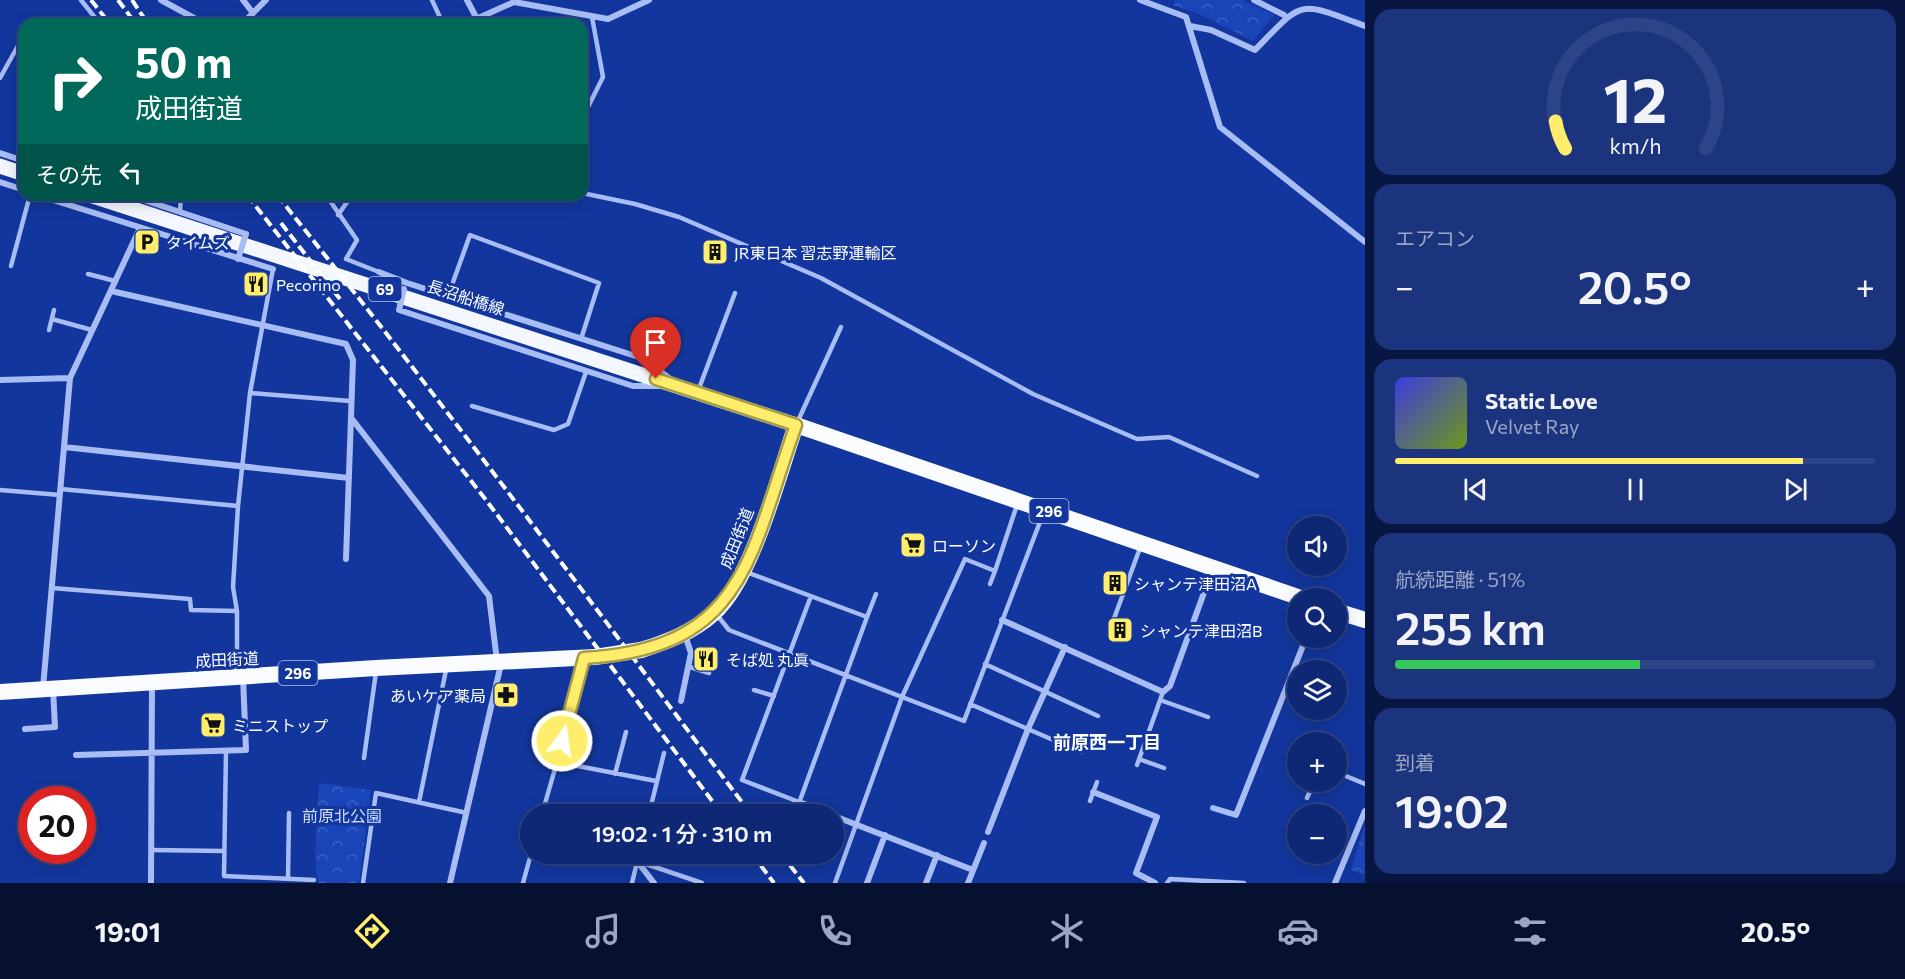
<!DOCTYPE html>
<html lang="ja">
<head>
<meta charset="utf-8">
<style>
  body { margin:0; font-family:Commissioner,"Noto Sans JP",sans-serif; background:#1c347e; color:#f1f3f6; height:100vh; display:flex; flex-direction:column; font-size:22px; white-space:nowrap }
  * { box-sizing:border-box; margin:0 }
  p { font-size:20px; color:#9ba6c5 }
  .icon { flex:none; width:33px; height:33px; fill:none; stroke:currentColor; stroke-width:2; stroke-linecap:round; stroke-linejoin:round }
  .map { position:relative; flex:1; overflow:hidden }
  .side { display:flex; flex-direction:column; gap:9px; padding:9px; background:#081641; width:540px }
  .side>* { flex:none }
  .guide { position:absolute; left:18px; top:18px; width:570px; height:183px; border-radius:18px; box-shadow:0 3px 15px #0003,0 0 0 2px #2e4488; background:#00695c; color:#fff; overflow:hidden }
  .controls { position:absolute; left:1287px; top:516px; display:grid; gap:12px }
  .controls a { display:grid; place-items:center; width:60px; height:60px; border-radius:50%; background:#0e2876; box-shadow:0 3px 15px #0003,0 0 0 2px #2e4488; font-size:30px }
  .speed { position:absolute; left:18px; top:786px; display:flex; gap:12px; font-size:30px; font-weight:700; text-align:center }
  .speed>* { display:grid; place-content:center; width:78px; height:78px; border-radius:50%; background:#0e2876; box-shadow:0 3px 15px #0003,0 0 0 2px #2e4488; line-height:1 }
  .speed .limit { border:9px solid #d22; background:#fff; color:#111 }
  .pin { position:absolute; display:grid; place-items:center; width:51px; height:51px; color:#fff; margin:-62px -26px; border-radius:50% 50% 50% 0; rotate:-45deg; box-shadow:0 0 6px #0007 }
  .pin .icon { rotate:45deg }
  .me { position:absolute; width:66px; margin:-33px; rotate:14deg; stroke-linejoin:round; filter:drop-shadow(0 0 4px #0008) }
  .turn { display:flex; align-items:center; gap:21px; height:126px; padding:0 18px; font-size:27px }
  .turn .icon { width:78px; height:78px; stroke-width:2.5 }
  .turn b { display:block; font-size:42px; line-height:51px }
  .then { display:flex; align-items:center; height:57px; padding:0 18px; background:#0003; gap:12px; font-size:22px }
  .big { font-size:45px; font-weight:600; line-height:1.1 }
  .side .card { flex:1; display:flex; flex-direction:column; justify-content:center; gap:9px; min-width:0; padding:0 21px; border-radius:18px; background:#1c347e }
  .side .dial { align-items:center; gap:0 }
  .dial svg { height:156px; overflow:visible; fill:none; stroke:#2e4488; stroke-width:7; stroke-linecap:round; text-anchor:middle }
  .dial text { fill:#f1f3f6; stroke:none }
  .song { display:flex; align-items:center; gap:18px }
  .cover { width:72px; height:72px; border-radius:9px; background:linear-gradient(135deg,hsl(240 70% 55%),hsl(80 70% 35%)) }
  .played { height:6px; border-radius:3px; background:linear-gradient(90deg,#ffee6b 85%,#2e4488 85%) }
  .keys { display:flex; justify-content:space-around; direction:ltr }
  .heat { display:flex; justify-content:space-between; align-items:center; font-size:33px; direction:ltr }
  .charge { height:9px; border-radius:4px; background:linear-gradient(90deg,#34c759 51%,#2e4488 0) }
  .trip { position:absolute; left:520px; top:804px; width:324px; height:60px; border-radius:30px; background:#0e2876; box-shadow:0 3px 15px #0003,0 0 0 2px #2e4488; font-weight:600; line-height:60px; text-align:center }
  .tabs { display:flex; height:96px; justify-content:space-around; align-items:center; background:#06102f; color:#9ba6c5 }
  .tabs .icon { width:42px; height:42px }
  .tabs .on { color:#ffee6b }
  .tabs b { font-size:27px; color:#f1f3f6 }
  main { display:flex; flex:1; min-height:0 }
  .map>svg:first-child { display:block }
</style>
</head>
<body>
<main>
<div class="map">
<svg width="1365" height="883" viewBox="0 0 1365 883">
  <defs>
    <pattern id="forest-crowns" width="20" height="18" patternUnits="userSpaceOnUse" patternTransform="scale(1.5)"><rect width="20" height="18" fill="#1a45b8"/><path d="M2 6a3 3 0 1 1 6 0M12 15a3 3 0 1 1 6 0" fill="none" stroke="#3c61c3"/></pattern>
  </defs>
  <rect width="100%" height="100%" fill="#12369d"/>
  <path fill="url(#forest-crowns)" d="M1175,0H1242L1274,15L1253,41L1196,13L1173,5Z
    M319,783L371,790L359,883H318L315,857Z
    M1365,823V875L1351,870Z"/>
  <g fill="none" stroke-linecap="round" stroke-linejoin="round">
    <path stroke="#a8bdf4" stroke-width="4.5" d="M81,0L100,24
      M432,0L443,24
      M388,22L389,24
      M0,78L24,35
      M582,119L603,77L592,17
      M582,193L635,204L679,217L821,278L1033,394L1137,439L1169,437L1257,476
      M326,195L357,240L346,259L379,272
      M180,212L181,195
      M338,215L352,195
      M11,266L30,195
      M88,274L115,281
      M448,296L470,235L599,283L581,339
      M52,319L92,330
      M49,330L54,310
      M698,391L735,293
      M250,393L350,401
      M472,406L554,430L568,424L586,372
      M797,423L841,327
      M61,489L238,506
      M0,490L60,495
      M746,572L867,617L795,814
      M990,584L995,571
      M52,588L190,599L191,610L237,611
      M717,615L729,630L964,721L1043,514
      M867,617L876,594
      M1112,624L1140,548
      M582,662L557,762L656,781
      M985,664L1098,716
      M690,667L709,673
      M237,674V611L233,587L238,506L250,393L273,269
      M754,690L774,696
      M1160,700L1208,717
      M970,704L1081,752
      M226,751L224,876L314,880
      M364,758L376,672
      M1139,759L1164,768
      M1137,765L1163,692
      M1336,772L1365,784
      M615,774L626,732
      M1307,798L1314,782
      M1090,801L1097,782
      M419,802L446,670
      M799,802L742,780L811,596
      M542,814L557,762
      M649,814L664,753
      M151,850L224,851
      M637,861L702,883
      M288,878L289,813
      M363,883L376,793L467,813
      M523,883L531,854
      M632,883L639,854
      M835,883L902,697L965,559L995,571L1017,505
      M1167,883L1170,879L1244,883"/>
    <path stroke="#a8bdf4" stroke-width="6" d="M161,0L205,24
      M243,0L253,13
      M467,0L477,19
      M1140,0L1186,17L1220,127L1365,242
      M1254,0L1284,15
      M242,24L266,0
      M465,24L514,2L608,19L649,0
      M1190,26L1211,30L1255,50C1304,0 1296,0 1365,26
      M0,153L24,161
      M0,182L24,190
      M37,195L273,269
      M129,195L246,234
      M379,272L407,283L645,359L669,378
      M111,291L346,344L353,360L346,559
      M400,306L399,310L633,386H660
      M0,380L70,378
      M352,419L489,596L497,661
      M64,447L349,478
      M1002,620L1163,692L1170,686L1213,568
      M43,688L70,378L140,228
      M681,701L691,653L685,635
      M25,729L55,727L53,689
      M76,755L246,750L243,677
      M1093,792L1157,817L1136,873L1155,883
      M799,802L831,814
      M1213,808L1236,815L1306,638
      M834,816L973,870
      M988,832L1028,729L1065,647
      M637,861L654,883
      M151,883L152,685
      M450,883L501,664
      M867,883L885,835
      M926,883L937,855
      M968,883L984,843
      M1335,883L1365,811"/>
    <path stroke="#f5f7ff" stroke-width="15" d="M0,166L24,174
      M90,195L796,425"/>
    <path stroke="#fafbff" stroke-width="16" d="M1336,611L1365,620
      M641,650C667,642 693,632 714,613C753,578 778,476 796,425L1301,598
      M0,692L376,668L595,657"/>
    <path stroke="#fff" stroke-width="4" stroke-dasharray="10 4.5" stroke-linecap="butt" d="M91,0L110,24
      M118,0L136,24
      M132,0L148,24
      M247,195L486,500L722,814
      M277,195C440,398 594,607 751,814
      M281,223L340,299
      M752,854L774,883
      M781,854L804,883"/>
    <path stroke="#a8bdf4" stroke-width="6" d="M238,259L246,234
      M400,306L404,289"/>
    <path stroke="#fafbff" stroke-width="16" d="M595,657L641,650"/>
  </g>
  <g fill="none" stroke-linecap="round" stroke-linejoin="round">
    <g stroke="#a69b46" stroke-width="15">
      <path id="route" d="M562,741L584,658C747,649 750,553 796,425L656,379"/>
    </g>
    <use href="#route" stroke="#ffee6b" stroke-width="10"/>
  </g>
  <defs>
    <g id="parking-square" transform="scale(1.35)"><rect x="-9" y="-9" width="18" height="18" rx="4" fill="#ffee6b" stroke="#12369d"/><path d="M-3.5-5.5H1a3.5 3.5 0 0 1 0 7H-1V5.5H-3.5ZM-1-3.4V-.6H.8a1.4 1.4 0 0 0 0-2.8Z" fill="#111"/></g>
    <g id="building-square" transform="scale(1.35)"><rect x="-9" y="-9" width="18" height="18" rx="4" fill="#ffee6b" stroke="#12369d"/><path d="M-4-6H4V6H1V3H-1V6H-4ZM-2.5-4.3h1.7v1.8h-1.7ZM.8-4.3h1.7v1.8H.8ZM-2.5-1h1.7V.8h-1.7ZM.8-1h1.7V.8H.8Z" fill="#111"/></g>
    <g id="restaurant-square" transform="scale(1.35)"><rect x="-9" y="-9" width="18" height="18" rx="4" fill="#ffee6b" stroke="#12369d"/><path d="M-5-6h1v4h1v-4h1v4h1v-4h1v5L-1.5 .5V6h-2V.5L-5-1ZM5-6V6H3V1.5H1.5Q1.5-4 5-6Z" fill="#111"/></g>
    <g id="supermarket-square" transform="scale(1.35)"><rect x="-9" y="-9" width="18" height="18" rx="4" fill="#ffee6b" stroke="#12369d"/><path d="M-6-5.5h2.5l.6 2H6L4.5 2H-2.5L-4.4-4H-6ZM-1.5 3.2a1.3 1.3 0 1 0 .1 0ZM3 3.2a1.3 1.3 0 1 0 .1 0Z" fill="#111"/></g>
    <g id="pharmacy-square" transform="scale(1.35)"><rect x="-9" y="-9" width="18" height="18" rx="4" fill="#ffee6b" stroke="#12369d"/><path d="M-2-6h4v4h4v4h-4v4h-4v-4h-4v-4h4Z" fill="#111"/></g>
  </defs>
  <g fill-rule="evenodd">
    <use href="#parking-square" x="147" y="242"/>
    <use href="#building-square" x="715" y="252"/>
    <use href="#restaurant-square" x="256" y="284"/>
    <use href="#supermarket-square" x="913" y="545"/>
    <use href="#building-square" x="1115" y="583"/>
    <use href="#building-square" x="1120" y="630"/>
    <use href="#restaurant-square" x="706" y="659"/>
    <use href="#pharmacy-square" x="506" y="695"/>
    <use href="#supermarket-square" x="213" y="725"/>
  </g>
  <g text-anchor="middle" dominant-baseline="central" stroke-width="6" stroke-linejoin="round" paint-order="stroke">
    <g fill="#12369d" stroke="#b8c3e2" stroke-width="1.5">
      <rect x="368.5" y="277" width="33" height="24" rx="4.5"/>
      <rect x="1029.5" y="499" width="39" height="24" rx="4.5"/>
      <rect x="278.5" y="661" width="39" height="24" rx="4.5"/>
    </g>
    <g font-size="15" font-weight="bold" fill="#fff">
      <text x="385" y="289">69</text>
      <text x="1049" y="511">296</text>
      <text x="298" y="673">296</text>
    </g>
    <g font-size="16" fill="#fff" stroke="#12369d" text-anchor="start">
      <text x="166" y="242">タイムズ</text>
      <text x="734" y="252">JR東日本 習志野運輸区</text>
      <text x="276" y="284">Pecorino</text>
      <text x="932" y="545">ローソン</text>
      <text x="1134" y="583">シャンテ津田沼A</text>
      <text x="1140" y="630">シャンテ津田沼B</text>
      <text x="726" y="659">そば処 丸眞</text>
      <text x="486" y="695" text-anchor="end">あいケア薬局</text>
      <text x="232" y="725">ミニストップ</text>
    </g>
    <g font-size="16" fill="#fff" stroke="#12369d">
      <text transform="translate(466 297) rotate(18)">長沼船橋線</text>
      <text transform="translate(736 538) rotate(-68)">成田街道</text>
      <text transform="translate(227 659) rotate(-3)">成田街道</text>
    </g>
    <g font-size="16" fill="#d0ddfe" stroke="#12369d">
      <text x="342" y="815">前原北公園</text>
    </g>
    <g font-size="18" font-weight="bold" fill="#fff" stroke="#12369d">
      <text x="1107" y="742">前原西一丁目</text>
    </g>
  </g>
</svg>
<div class="controls">
<a><svg class="icon" aria-label="sound" viewBox="0 0 24 24"><path d="M4 9h4l5-4v14l-5-4H4zM17 9q2 3 0 6"/></svg></a>
<a><svg class="icon" aria-label="search" viewBox="0 0 24 24"><circle cx="10" cy="10" r="6"/><path d="M15 15l6 6"/></svg></a>
<a><svg class="icon" aria-label="layers" viewBox="0 0 24 24"><path d="M12 4l9 5-9 5-9-5zM3 14l9 5 9-5"/></svg></a>
<a>+</a>
<a>−</a>
</div>
<div class="speed"><div class="limit">20</div></div>
<div class="pin" style="left:656px;top:379px;background:#d93025"><svg class="icon" aria-label="arrive" viewBox="0 0 24 24"><path d="M6 21V4h12l-3 4 3 4H6"/></svg></div>
<svg class="me" style="left:562px;top:741px" viewBox="-20 -20 40 40"><circle r="17" fill="#ffee6b" stroke="#fff" stroke-width="3"/><path d="M0-11L8 9 0 5-8 9z" fill="#fff"/></svg>
<div class="trip">19:02 · 1 分 · 310 m</div>
<div class="guide">
<div class="turn"><svg class="icon" aria-label="right" viewBox="0 0 24 24"><path d="M7 20v-9h11M14 6l5 5-5 5"/></svg><div><b>50 m</b>成田街道</div></div>
<div class="then">その先<svg class="icon" aria-label="left" viewBox="0 0 24 24"><path d="M17 20v-9H6M10 6l-5 5 5 5"/></svg></div>
</div>
</div>
<section class="side">
<div class="card dial"><svg viewBox="0 0 100 80">
<path d="M14 69A42 42 0 1 1 86 69"/>
<path d="M14 69A42 42 0 0 1 9 55" stroke="#ffee6b"/>
<text x="50" y="56" font-size="32" font-weight="700">12</text>
<text x="50" y="72" font-size="11">km/h</text>
</svg></div>
<div class="card"><p>エアコン</p>
<div class="heat"><a>−</a><b class="big">20.5°</b><a>+</a></div>
</div>
<div class="card">
<div class="song"><i class="cover"></i><div><b>Static Love</b><p>Velvet Ray</p></div></div>
<div class="played"></div>
<div class="keys"><svg class="icon" aria-label="previous" viewBox="0 0 24 24"><path d="M18 5L8 12l10 7zM5 5v14"/></svg><svg class="icon" aria-label="pause" viewBox="0 0 24 24"><path d="M8 5v14M16 5v14"/></svg><svg class="icon" aria-label="next" viewBox="0 0 24 24"><path d="M6 5l10 7-10 7zM19 5v14"/></svg></div>
</div>
<div class="card"><p>航続距離 · 51%</p><b class="big">255 km</b><div class="charge"></div></div>
<div class="card"><p>到着</p><b class="big">19:02</b></div>
</section>
</main>
<nav class="tabs">
<b>19:01</b>
<svg class="icon on" aria-label="directions" viewBox="0 0 24 24"><path d="M12 3l9 9-9 9-9-9zM9 14v-3h6M13 9l2 2-2 2"/></svg>
<svg class="icon" aria-label="music" viewBox="0 0 24 24"><path d="M9 18V5l10-2v13"/><circle cx="6" cy="18" r="3"/><circle cx="16" cy="16" r="3"/></svg>
<svg class="icon" aria-label="phone" viewBox="0 0 24 24"><path d="M5 4h4l2 5-3 2q2 4 5 5l2-3 5 2v4C11 20 4 13 5 4z"/></svg>
<svg class="icon" aria-label="climate" viewBox="0 0 24 24"><path d="M12 3v18M4 7l16 10M4 17L20 7"/></svg>
<svg class="icon" aria-label="car" viewBox="0 0 24 24"><path d="M5 17H2v-5l4-1 3-4h7l3 4 3 1v5h-3M9 17h6M6 11h13"/><circle cx="7" cy="17" r="2"/><circle cx="17" cy="17" r="2"/></svg>
<svg class="icon" aria-label="filters" viewBox="0 0 24 24"><path d="M4 7h16M4 17h16"/><circle cx="9" cy="7" r="2"/><circle cx="15" cy="17" r="2"/></svg>
<b>20.5°</b>
</nav>
</body>
</html>
